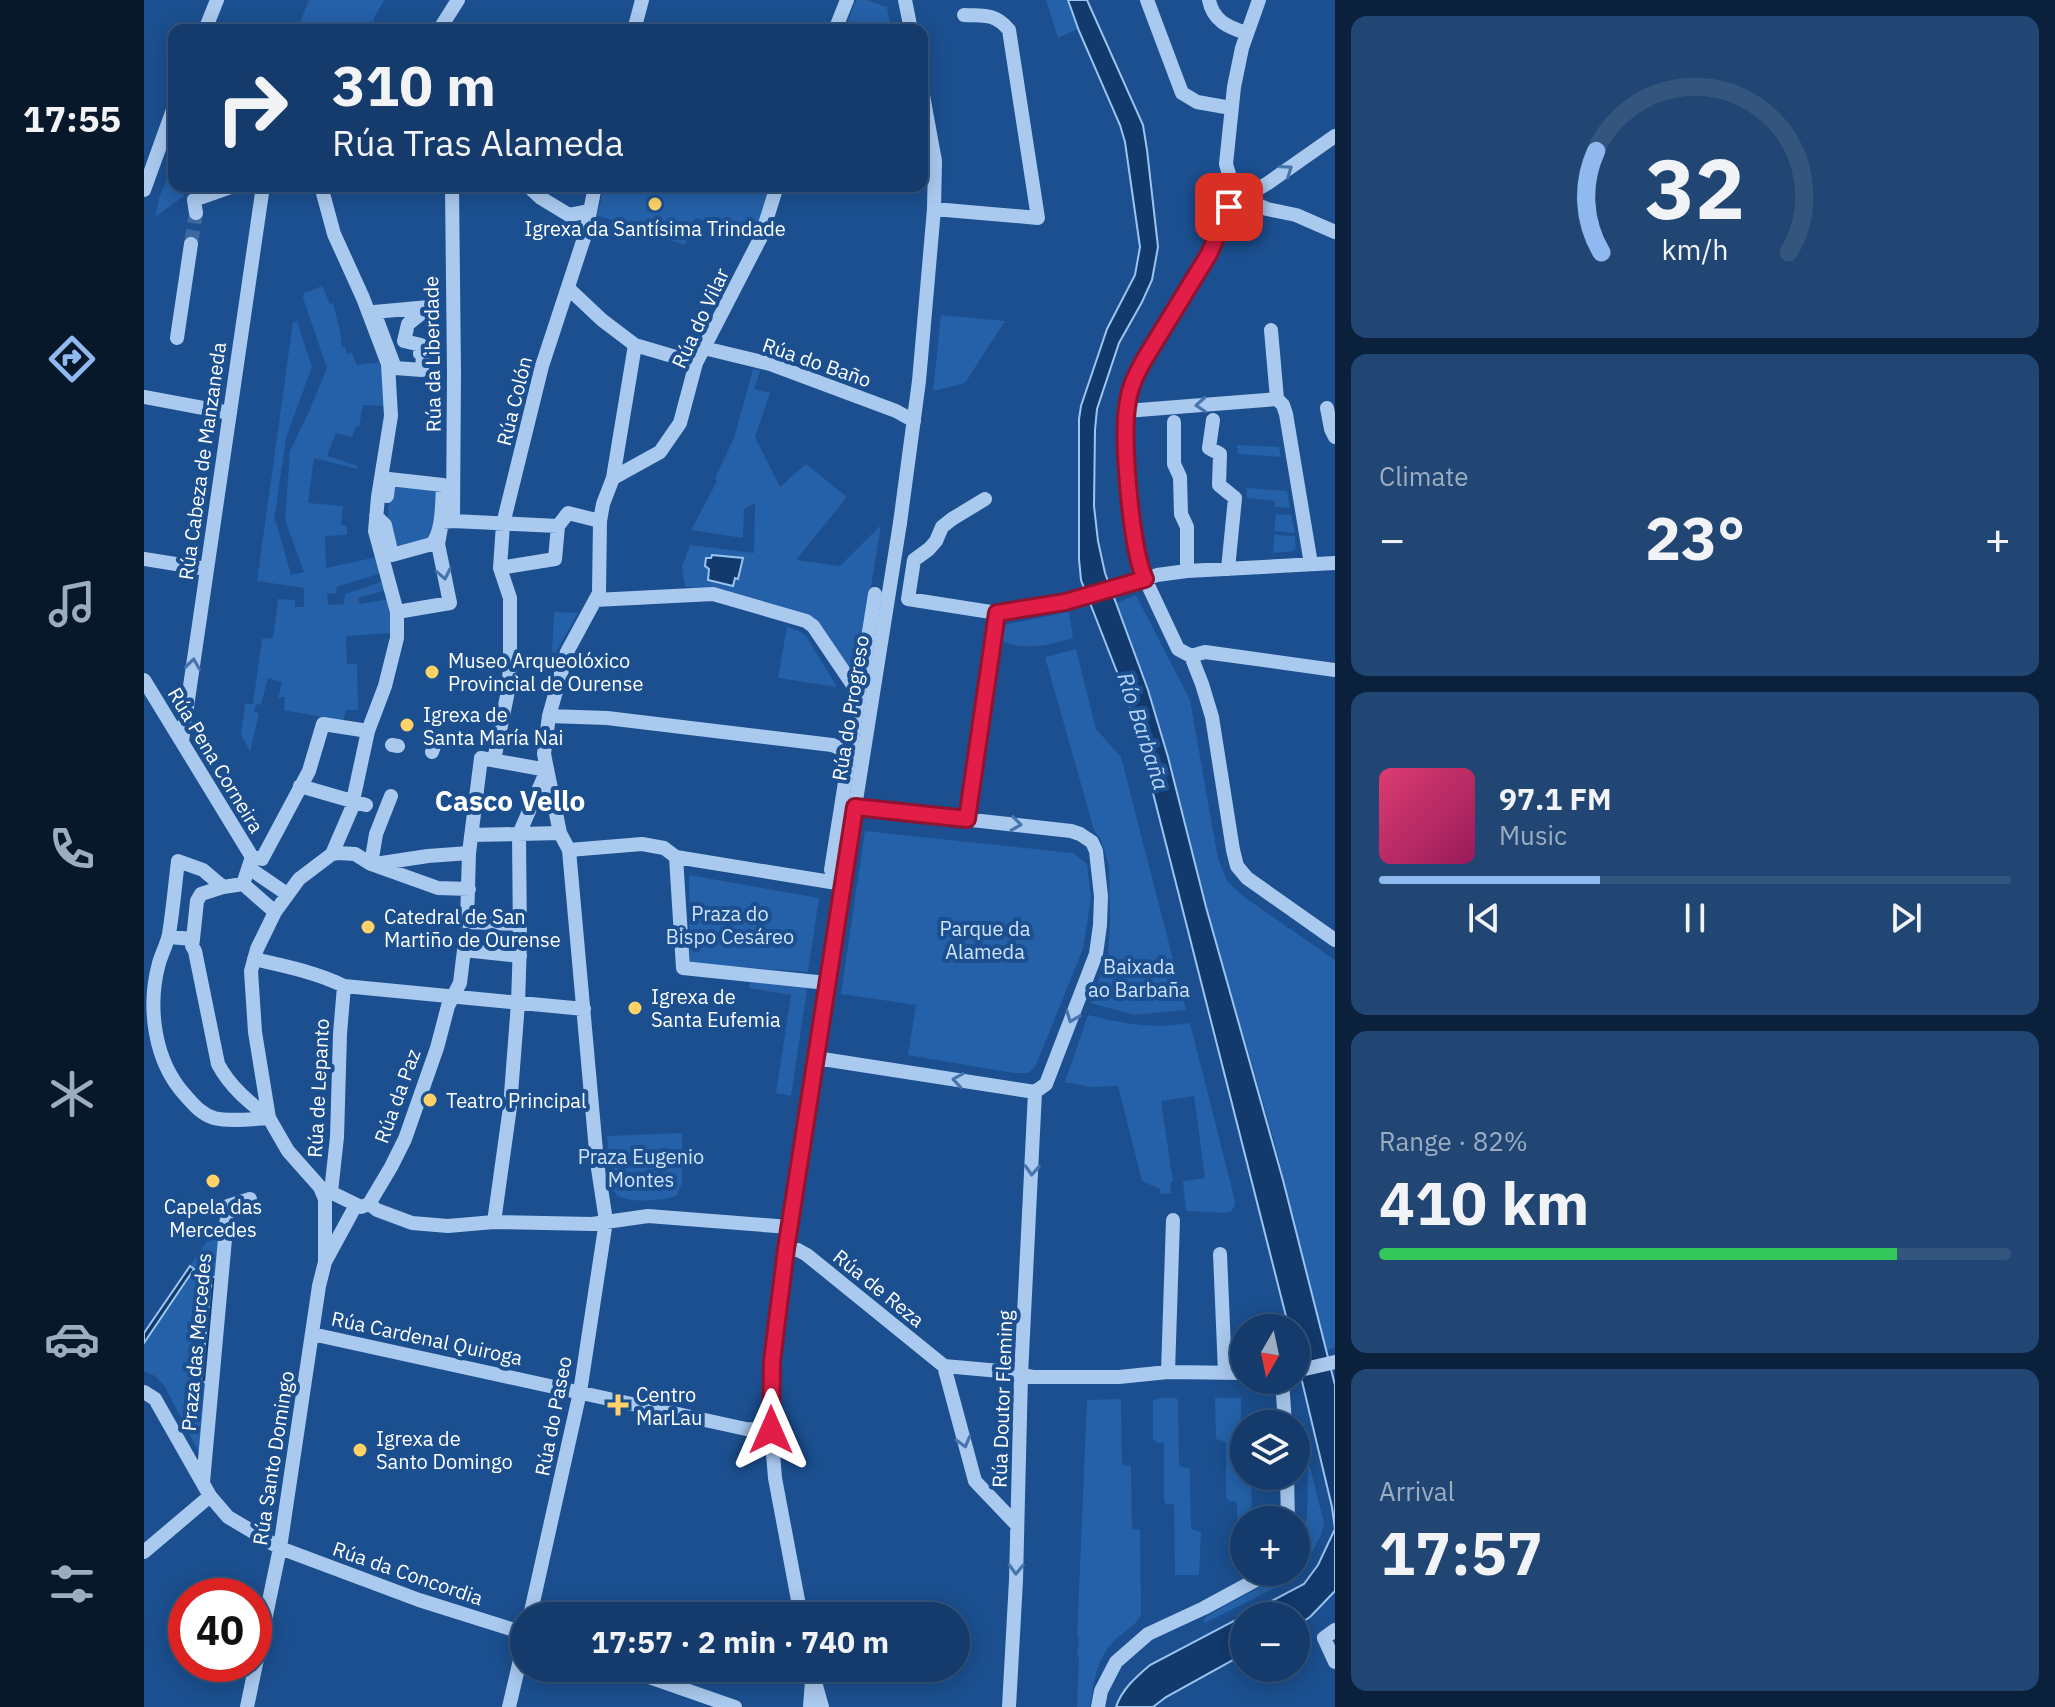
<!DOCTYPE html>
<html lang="en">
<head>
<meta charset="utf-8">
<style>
  body { margin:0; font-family:"IBM Plex Sans",sans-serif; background:#214673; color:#f1f3f6; height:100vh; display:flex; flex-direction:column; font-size:30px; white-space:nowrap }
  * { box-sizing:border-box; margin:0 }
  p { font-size:26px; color:#9dadc1 }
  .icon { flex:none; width:44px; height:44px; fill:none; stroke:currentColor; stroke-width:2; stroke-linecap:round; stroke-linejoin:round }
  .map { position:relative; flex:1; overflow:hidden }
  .side { display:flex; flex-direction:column; gap:16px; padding:16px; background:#0b203b; width:720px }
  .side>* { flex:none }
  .banner { position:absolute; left:24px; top:24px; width:760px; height:168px; border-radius:16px; box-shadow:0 4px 20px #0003,0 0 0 2px #33557e; background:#143b6b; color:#f1f3f6; overflow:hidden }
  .needle { width:52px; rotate:189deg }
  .buttons { position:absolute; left:1086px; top:1314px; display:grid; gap:16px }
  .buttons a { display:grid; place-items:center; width:80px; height:80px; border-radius:50%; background:#143b6b; box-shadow:0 4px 20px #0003,0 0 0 2px #33557e; font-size:40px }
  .speed { position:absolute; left:24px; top:1578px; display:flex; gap:16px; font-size:40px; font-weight:700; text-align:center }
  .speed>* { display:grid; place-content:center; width:104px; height:104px; border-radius:50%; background:#143b6b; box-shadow:0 4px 20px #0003,0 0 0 2px #33557e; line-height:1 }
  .speed .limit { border:12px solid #d22; background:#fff; color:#111 }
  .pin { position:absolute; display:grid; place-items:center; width:68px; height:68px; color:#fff; margin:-34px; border-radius:16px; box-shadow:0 4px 12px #0006 }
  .me { position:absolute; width:88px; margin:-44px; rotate:0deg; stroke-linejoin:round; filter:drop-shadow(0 0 6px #0008) }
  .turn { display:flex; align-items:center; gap:28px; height:168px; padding:0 32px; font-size:36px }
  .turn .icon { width:104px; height:104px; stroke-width:2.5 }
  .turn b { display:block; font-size:56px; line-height:68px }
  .big { font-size:60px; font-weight:700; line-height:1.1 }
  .side .tile { flex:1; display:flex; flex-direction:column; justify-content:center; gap:12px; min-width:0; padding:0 28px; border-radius:16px; background:#214673 }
  .side .dial { align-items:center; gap:0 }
  .dial svg { height:208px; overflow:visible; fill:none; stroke:#33557e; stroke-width:7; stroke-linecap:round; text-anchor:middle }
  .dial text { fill:#f1f3f6; stroke:none }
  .song { display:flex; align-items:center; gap:24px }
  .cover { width:96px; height:96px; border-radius:12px; background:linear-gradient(135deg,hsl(340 70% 55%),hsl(330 70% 35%)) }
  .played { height:8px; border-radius:4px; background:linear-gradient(90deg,#90b9f0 35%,#33557e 35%) }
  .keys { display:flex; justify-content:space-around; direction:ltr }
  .heat { display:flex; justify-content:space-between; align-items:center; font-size:44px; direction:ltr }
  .charge { height:12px; border-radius:6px; background:linear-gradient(90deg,#34c759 82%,#33557e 0) }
  .trip { position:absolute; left:366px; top:1602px; width:460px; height:80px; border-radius:40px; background:#143b6b; box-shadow:0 4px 20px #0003,0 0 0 2px #33557e; font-weight:700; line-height:80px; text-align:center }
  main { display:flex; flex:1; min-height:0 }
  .menu { display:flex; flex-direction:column; width:144px; justify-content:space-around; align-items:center; background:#08182b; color:#9dadc1 }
  .menu .icon { width:56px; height:56px }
  .menu .selected { color:#90b9f0 }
  .menu b { font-size:36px; color:#f1f3f6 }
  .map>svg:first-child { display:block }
</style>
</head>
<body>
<main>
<nav class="menu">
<b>17:55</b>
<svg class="icon selected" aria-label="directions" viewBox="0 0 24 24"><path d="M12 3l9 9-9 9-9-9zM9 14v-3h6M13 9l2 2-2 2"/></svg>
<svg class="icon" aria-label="music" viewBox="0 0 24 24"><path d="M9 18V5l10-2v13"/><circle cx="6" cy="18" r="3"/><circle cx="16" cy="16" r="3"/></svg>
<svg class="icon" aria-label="phone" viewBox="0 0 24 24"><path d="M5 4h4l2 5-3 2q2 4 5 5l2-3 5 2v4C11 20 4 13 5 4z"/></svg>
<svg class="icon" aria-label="climate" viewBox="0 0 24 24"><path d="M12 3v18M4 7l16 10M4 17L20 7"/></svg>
<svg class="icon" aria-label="car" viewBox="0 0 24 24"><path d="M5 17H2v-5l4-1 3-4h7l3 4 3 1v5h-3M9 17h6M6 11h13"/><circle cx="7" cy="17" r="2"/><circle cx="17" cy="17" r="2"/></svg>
<svg class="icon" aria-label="filters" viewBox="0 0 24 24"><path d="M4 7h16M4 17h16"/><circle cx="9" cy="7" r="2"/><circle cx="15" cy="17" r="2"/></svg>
</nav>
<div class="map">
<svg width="1191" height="1707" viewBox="0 0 1191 1707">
  <rect width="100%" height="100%" fill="#1b4f8f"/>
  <path fill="#2461a8" d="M165,0H240L231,16L227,30H153Z
    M712,0H723L743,7L747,30H700Z
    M902,0H924L934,29L914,38Z
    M30,162V186H37L40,196L11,217L15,198Z
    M461,186H630L612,238L553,218L550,220L541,245L453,215Z
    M178,286L186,304L189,303L196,330L198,347H201L203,354L207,352L213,365L235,362L242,383V406L219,405L215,426H212L208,437L192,433L183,456L214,466L213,469L170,458L164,503L199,506L197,525L203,526V535L181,536L182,568L233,557L238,573L192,587L193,593L183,594L184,605L200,604L201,594L240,581L243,590L214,598L216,604L246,599L249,633L202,636L203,664H213L214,710H202L199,721L140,710L141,697H138L134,699L138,682L124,678L117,705L112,704L110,712L115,713L106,752L97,734L101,704H109L118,639L129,638L134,599L151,600V607H160V588L113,581L149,322L153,321L168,367L142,438L130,521L132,522L147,575L160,572L141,520L146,451L166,409L183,368L159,298L160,293Z
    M797,315L861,321L821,383L789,391Z
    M609,369L616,370L610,389L626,393L611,437L636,487L662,464L703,497L652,560L696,566L737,525L711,686L673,620L572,588L541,587L538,567L546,545L610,553L611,503L600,509L599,538L547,530L573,481L571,478L590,438Z
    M1093,445L1135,447L1137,457L1094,454Z
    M247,486L301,492L291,542L251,552C243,524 242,515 247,486Z
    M1102,488L1143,491L1146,508L1131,507V501L1103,498Z
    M1132,514L1147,515L1151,533L1130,531Z
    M1130,535L1151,536L1152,548L1149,551L1129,553Z
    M992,595L1046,700L1074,859L1083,881L1100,897L1191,960V1347L1182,1351L1130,1140L1062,907L1024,757L1004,690L972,603Z
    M410,612L434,613L411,654L408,652Z
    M925,612L929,638C905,645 885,651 860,642C857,636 857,631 859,625Z
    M643,627L655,631L662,636L693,687L634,678Z
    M932,649L952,729L977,757L1042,1010L990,1015L947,1003L964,955L966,924L965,865L957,840L950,830L901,657Z
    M721,831L929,853L943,864L947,898L939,949L892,1065L885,1073H869L764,1055L772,1005L697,994Z
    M545,875L675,898L664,972L546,963Z
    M607,979L662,987L663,989L647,1096L632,1093L647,995L605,988Z
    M944,1015C981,1024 1008,1029 1046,1023L1091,1201C1091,1209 1088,1211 1081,1213L1042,1211L1039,1181L1061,1178L1050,1096L1017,1101L1029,1182L1026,1183L1027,1193L1016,1194V1189L998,1181L974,1086L947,1087L921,1082Z
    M538,1133V1183L533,1195C523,1201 480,1204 472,1194C465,1187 465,1172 464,1163L465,1161L463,1136Z
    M80,1216L57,1457L20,1385L11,1376L0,1371V1333Z
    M1015,1398H1032L1034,1400L1035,1466L1046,1469L1047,1529L1057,1532L1055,1575H1031L1030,1504H1022L1020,1501V1443H1013L1009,1439V1401Z
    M1071,1398H1097V1467L1100,1469V1476H1107L1108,1520H1100V1559H1094L1093,1504L1092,1501H1085L1082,1497V1442L1072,1439Z
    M977,1399L978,1465L987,1466L988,1529L996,1530L997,1614C992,1627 979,1631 970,1641C953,1657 949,1685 946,1707H933L935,1657L933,1656L935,1638L933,1637L943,1400Z
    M1166,1467L1180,1523L1177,1535L1158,1571L1131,1588L1061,1623L1059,1621L1063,1616L1123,1583L1134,1572H1152V1545L1158,1544L1163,1516L1164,1468Z"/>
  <path fill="#123a6d" stroke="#9cc4f0" stroke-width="2" d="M924,0H943L999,125L1003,150L1014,247L1008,280L998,302L975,343L953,409L951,430L950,506L954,541L961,573L1004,690L1024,757L1062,907L1139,1180L1191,1385V1591L1166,1617L1152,1626V1616H1100V1654L1022,1697L1009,1707H972C978,1689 992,1677 1006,1665L1160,1584L1174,1565L1191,1529L1188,1507L1152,1356V1328H1145L992,726L982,695L937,580L935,559V419L937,406L963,329L991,275L996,247L981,142L976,125L935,31Z
    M568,555L599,558L594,579L591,578L589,586L564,580L565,569L561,566L562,558H567Z
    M46,1266L50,1269L0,1343V1333Z
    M68,1277H74L63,1383L57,1381Z"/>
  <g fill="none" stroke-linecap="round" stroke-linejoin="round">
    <path stroke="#3d69a0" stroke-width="14" stroke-dasharray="14 7" stroke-linecap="butt" d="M47,244L52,213
      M320,950L323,922"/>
    <path stroke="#a9c9ee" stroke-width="14" d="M761,0L767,30
      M1003,0L1038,93L1053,102L1087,108
      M1065,0C1069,21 1084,27 1102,33
      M61,30L73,0
      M295,30L314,0
      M490,30L498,0
      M691,30L703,0
      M308,186L310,373L309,521
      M384,186L397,198L425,215L446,211
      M0,190L30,107
      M1091,195L1082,164L1090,87L1098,48L1115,0
      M1091,195L1114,189L1124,183L1191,136
      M1091,195L1123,209L1152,215L1191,232
      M790,209L894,218L865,30C851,13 840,16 820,15
      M52,213L50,200L90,186
      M424,288L458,320L491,345L552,363
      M285,307L264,324L260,341L277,345L276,353L279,354L278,370L251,368L230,312Z
      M1127,330L1133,399
      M33,338L47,244
      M560,348L626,364L752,411L770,421
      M0,397L86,413
      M1133,399L1139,405L1142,414L1167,564
      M1183,408L1187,429L1191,437
      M982,411L1133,399
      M1069,420L1065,448L1076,454L1075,485L1091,498L1084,569
      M1030,422V464L1036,477L1037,514L1043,527V571
      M469,478L491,345
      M841,499L808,519L798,527L792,541L785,549L770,560L764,599L853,613L921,602L988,584L1013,575L1043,571L1191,563
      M232,516L241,525L248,555L288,544C299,531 298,502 299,485L245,479L243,496
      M756,523L775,381L790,209L791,161L778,90
      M414,526L424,513L456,521
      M0,559L63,569
      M356,568L411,559L414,526
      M451,600L569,594L662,621L669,626L715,694
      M253,612L306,603L294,544L298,522L309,521L414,526
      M1047,656L1034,649L995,566L986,496L982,411C990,359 1034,309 1060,263C1072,242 1081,218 1091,195
      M1047,656L1058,684L1068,717L1089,850L1093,866L1103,878L1191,940
      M1047,656L1061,652L1191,670
      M0,680L108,857L118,859L165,771L179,724L224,731
      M405,716L463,718L688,745
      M38,741L119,186
      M248,745L254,746
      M288,752L293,737
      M350,760L364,691L366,666V598L356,568L359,524L398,366L442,232L451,186
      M156,786L222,805
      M823,819L853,613
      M327,835L416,833
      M425,850L498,844L520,848L532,857L699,884
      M188,854L194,853L211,854L227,864L294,888L325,889
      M108,857L99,884L131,912
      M532,857L539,968L683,983
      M227,864L232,834L247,796
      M231,864L284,856L325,853
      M105,868L143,894
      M99,884L79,887L59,870L34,861C31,885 29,910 25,934C23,944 18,953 15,963C3,1007 10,1061 41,1095C50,1105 57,1114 70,1118C87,1122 107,1119 125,1118
      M699,884L687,870L731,594
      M376,924L323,922L325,853L337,758L403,770
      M25,937L49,939L53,901L57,894L79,887
      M49,939L48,946L51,951L74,1064C86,1087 105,1102 125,1118
      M110,959C140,966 172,972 200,986L440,1009
      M672,1058L891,1092
      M176,1187L144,1151L125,1118L111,1032L107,971L113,949L131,912L155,879L188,854L207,810L224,731L241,686L253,638V612L231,531L234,497L247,416L244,364L219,298L190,234L177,186
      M187,1192L193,1137L196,1034L200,986
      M225,1204L247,1167L261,1139L293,1048L304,1006L316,983L320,950L376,956
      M350,1222L366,1107L374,1003L376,943L375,834L403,770
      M642,1249L654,1250L663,1255L800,1366L856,1371L889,1377H975L1024,1372L1100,1373
      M1076,1254L1081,1372
      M181,1262V1199L176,1187L217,1207L225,1204L233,1210L268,1223L304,1226L350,1222L448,1224L504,1216L645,1227
      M168,1334L602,1429L627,1430
      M800,1366L831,1481L873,1525
      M1152,1371L1191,1362
      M1024,1372L1029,1220
      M1138,1380L1141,1424
      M0,1392L11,1399L66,1496L84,1517L136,1548L275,1600L380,1633
      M1143,1476L1144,1520
      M59,1482L84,1206L106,1199
      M0,1552L66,1496
      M386,1616L436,1392L462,1221L453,1162L425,850L416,833L400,754L405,716L423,652L455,593L456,521L459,504L469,478L516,452L536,423L552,363L617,237L633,186
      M657,1616L631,1478L627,1430L628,1361L645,1227L711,807L927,831L936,834L948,842L952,851L957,896L956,925L952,954L902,1084L891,1092
      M1191,1630L1180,1638L1191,1662
      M479,1668L591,1707
      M667,1668L678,1707
      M103,1707L136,1548L175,1286L181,1262L212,1205
      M365,1707L380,1643
      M666,1707L668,1681
      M865,1707L872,1580L877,1375L891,1092
      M954,1707L957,1691L972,1662L1004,1634L1060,1608L1121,1575L1123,1572"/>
    <path stroke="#a9c9ee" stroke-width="14" d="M688,745L718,757
      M711,807L756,523"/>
  </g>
  <defs><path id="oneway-chevron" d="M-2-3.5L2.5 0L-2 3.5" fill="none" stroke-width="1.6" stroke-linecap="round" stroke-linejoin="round" transform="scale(2)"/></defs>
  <g stroke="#4674ac">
    <use href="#oneway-chevron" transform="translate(1143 170) rotate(-35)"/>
    <use href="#oneway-chevron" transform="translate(1057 405) rotate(176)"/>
    <use href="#oneway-chevron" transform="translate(300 574) rotate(79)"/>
    <use href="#oneway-chevron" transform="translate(49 664) rotate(-82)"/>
    <use href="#oneway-chevron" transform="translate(872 824) rotate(7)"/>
    <use href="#oneway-chevron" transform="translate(928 1017) rotate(111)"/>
    <use href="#oneway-chevron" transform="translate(814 1080) rotate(-171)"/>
    <use href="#oneway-chevron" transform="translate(888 1170) rotate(93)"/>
    <use href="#oneway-chevron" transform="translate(820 1442) rotate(75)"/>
    <use href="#oneway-chevron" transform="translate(872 1569) rotate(92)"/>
  </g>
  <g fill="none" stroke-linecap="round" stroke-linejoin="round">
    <g stroke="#92132f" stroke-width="20">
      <path id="route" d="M627,1430L628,1361L642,1249L711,807L823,819L853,613L921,602L1001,579C987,549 977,435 984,401C986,386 993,373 1000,360L1065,254L1085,207"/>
    </g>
    <use href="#route" stroke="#e11d48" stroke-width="14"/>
  </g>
  <g fill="#ffd166" stroke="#1b4f8f" stroke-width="3">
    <circle cx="511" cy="204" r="8"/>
    <circle cx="288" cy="672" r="8"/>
    <circle cx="263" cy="725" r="8"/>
    <circle cx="224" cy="927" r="8"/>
    <circle cx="491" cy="1008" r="8"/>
    <circle cx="286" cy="1100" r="8"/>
    <circle cx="69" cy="1181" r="8"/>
    <path d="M470 1393h8v8h8v8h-8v8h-8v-8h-8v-8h8z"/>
    <circle cx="216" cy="1450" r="8"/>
  </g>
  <g text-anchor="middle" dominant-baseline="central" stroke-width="8" stroke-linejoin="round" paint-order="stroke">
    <g font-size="20" fill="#fff" stroke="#1b4f8f" text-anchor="start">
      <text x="511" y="228" text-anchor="middle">Igrexa da Santísima Trindade</text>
      <text x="304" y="660">Museo Arqueolóxico<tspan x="304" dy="23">Provincial de Ourense</tspan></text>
      <text x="279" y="714">Igrexa de<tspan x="279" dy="23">Santa María Nai</tspan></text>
      <text x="240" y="916">Catedral de San<tspan x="240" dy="23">Martiño de Ourense</tspan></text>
      <text x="507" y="996">Igrexa de<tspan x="507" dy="23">Santa Eufemia</tspan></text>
      <text x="302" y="1100">Teatro Principal</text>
      <text x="69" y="1206" text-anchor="middle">Capela das<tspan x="69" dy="23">Mercedes</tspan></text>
      <text x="492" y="1394">Centro<tspan x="492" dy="23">MarLau</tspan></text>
      <text x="232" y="1438">Igrexa de<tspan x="232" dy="23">Santo Domingo</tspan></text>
    </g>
    <g font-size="20" fill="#fff" stroke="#1b4f8f">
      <text transform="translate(556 318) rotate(-65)">Rúa do Vilar</text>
      <text transform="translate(288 354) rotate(-91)">Rúa da Liberdade</text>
      <text transform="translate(673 362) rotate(19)">Rúa do Baño</text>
      <text transform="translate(370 401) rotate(-76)">Rúa Colón</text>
      <text transform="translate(58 461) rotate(-82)">Rúa Cabeza de Manzaneda</text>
      <text transform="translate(706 708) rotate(-81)">Rúa do Progreso</text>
      <text transform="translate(72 760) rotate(59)">Rúa Pena Corneira</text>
      <text transform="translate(174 1088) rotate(-87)">Rúa de Lepanto</text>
      <text transform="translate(253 1096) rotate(-70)">Rúa da Paz</text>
      <text transform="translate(735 1288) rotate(39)">Rúa de Reza</text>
      <text transform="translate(283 1338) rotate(12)">Rúa Cardenal Quiroga</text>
      <text transform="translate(52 1342) rotate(-85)">Praza das Mercedes</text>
      <text transform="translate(858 1399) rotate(-88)">Rúa Doutor Fleming</text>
      <text transform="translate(409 1416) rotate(-79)">Rúa do Paseo</text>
      <text transform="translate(129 1458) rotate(-81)">Rúa Santo Domingo</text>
      <text transform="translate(264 1573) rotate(19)">Rúa da Concordia</text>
    </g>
    <g font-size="20" fill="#cfe3fa" stroke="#1b4f8f">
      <text x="586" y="913">Praza do<tspan x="586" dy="23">Bispo Cesáreo</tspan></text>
      <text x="841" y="928">Parque da<tspan x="841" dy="23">Alameda</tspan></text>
      <text x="995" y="966">Baixada<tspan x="995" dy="23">ao Barbaña</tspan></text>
      <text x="497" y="1156">Praza Eugenio<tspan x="497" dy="23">Montes</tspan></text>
    </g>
    <g font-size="22" font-style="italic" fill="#b5d3f5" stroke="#1b4f8f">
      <text transform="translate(1000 731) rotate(72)">Río Barbaña</text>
    </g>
    <g font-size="28" font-weight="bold" fill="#fff" stroke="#1b4f8f">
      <text x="366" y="800">Casco Vello</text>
    </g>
  </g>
</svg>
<div class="buttons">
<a><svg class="needle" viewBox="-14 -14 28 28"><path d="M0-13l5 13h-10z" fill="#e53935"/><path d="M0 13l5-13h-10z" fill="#9dadc1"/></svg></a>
<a><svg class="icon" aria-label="layers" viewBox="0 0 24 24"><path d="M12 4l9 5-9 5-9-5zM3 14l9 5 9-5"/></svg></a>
<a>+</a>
<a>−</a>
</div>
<div class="speed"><div class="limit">40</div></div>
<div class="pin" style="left:1085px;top:207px;background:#d93025"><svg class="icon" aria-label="arrive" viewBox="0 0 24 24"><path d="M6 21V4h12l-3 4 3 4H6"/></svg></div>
<svg class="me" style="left:627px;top:1430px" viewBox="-20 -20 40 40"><path d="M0-17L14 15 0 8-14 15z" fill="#e11d48" stroke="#fff" stroke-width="4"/></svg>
<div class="trip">17:57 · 2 min · 740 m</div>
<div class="banner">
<div class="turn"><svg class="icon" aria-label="right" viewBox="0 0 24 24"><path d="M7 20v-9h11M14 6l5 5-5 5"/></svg><div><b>310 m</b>Rúa Tras Alameda</div></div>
</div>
</div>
<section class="side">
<div class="tile dial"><svg viewBox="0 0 100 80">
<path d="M14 69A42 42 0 1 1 86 69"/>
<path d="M14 69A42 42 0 0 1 12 30" stroke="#90b9f0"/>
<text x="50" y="56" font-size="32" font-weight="700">32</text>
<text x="50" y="72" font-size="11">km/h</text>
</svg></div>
<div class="tile"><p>Climate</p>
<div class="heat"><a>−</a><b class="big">23°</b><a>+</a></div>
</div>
<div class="tile">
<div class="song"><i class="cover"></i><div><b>97.1 FM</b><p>Music</p></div></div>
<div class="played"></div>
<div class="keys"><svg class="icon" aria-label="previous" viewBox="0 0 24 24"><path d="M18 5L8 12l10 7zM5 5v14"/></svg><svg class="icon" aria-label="pause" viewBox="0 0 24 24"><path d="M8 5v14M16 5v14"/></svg><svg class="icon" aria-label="next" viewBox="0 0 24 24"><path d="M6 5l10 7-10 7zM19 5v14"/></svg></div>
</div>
<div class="tile"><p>Range · 82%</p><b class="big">410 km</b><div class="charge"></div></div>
<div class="tile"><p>Arrival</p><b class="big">17:57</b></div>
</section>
</main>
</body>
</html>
